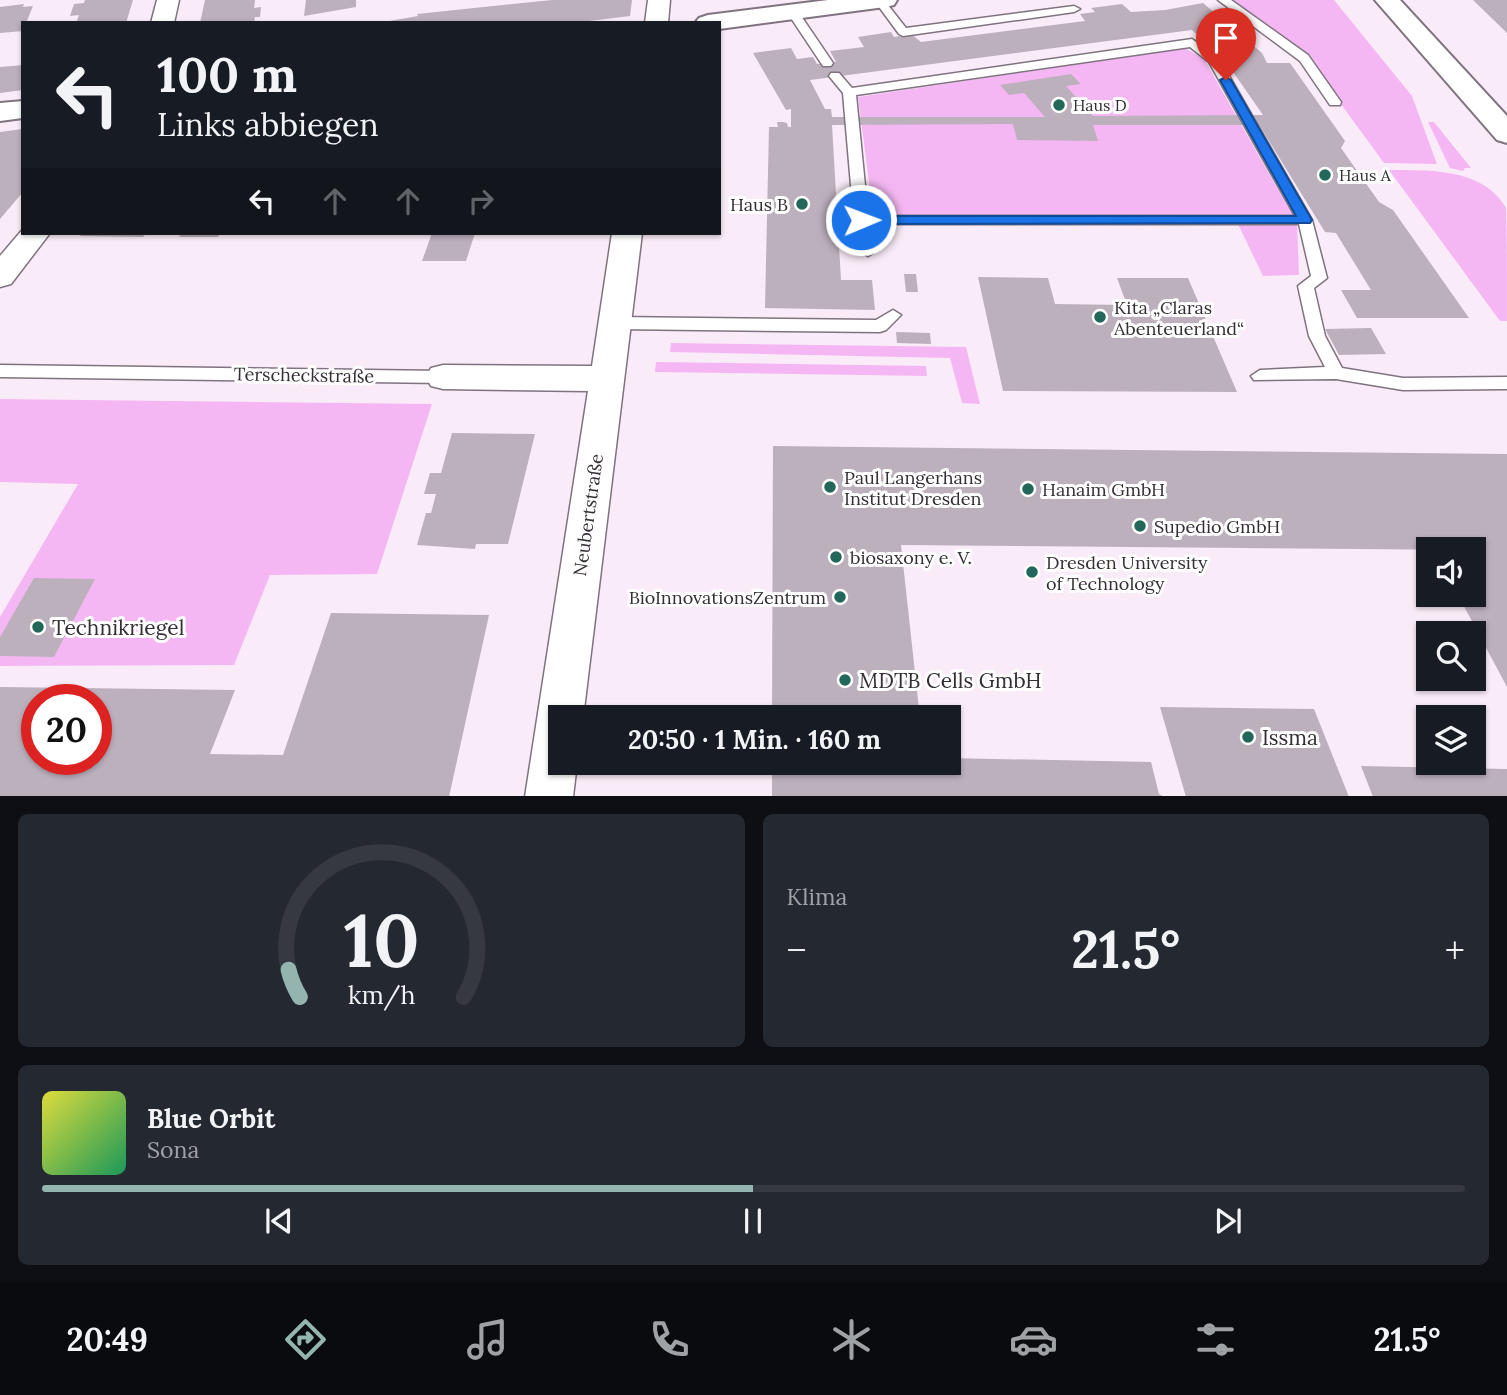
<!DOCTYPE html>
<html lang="de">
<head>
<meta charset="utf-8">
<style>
  body { margin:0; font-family:Lora,serif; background:#242831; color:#f1f3f6; height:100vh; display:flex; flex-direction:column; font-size:26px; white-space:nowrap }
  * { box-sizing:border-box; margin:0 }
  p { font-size:23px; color:#9ea1a6 }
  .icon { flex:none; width:38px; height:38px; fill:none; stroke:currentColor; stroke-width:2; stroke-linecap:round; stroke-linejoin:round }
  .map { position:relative; height:796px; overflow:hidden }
  .details { display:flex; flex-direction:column; gap:18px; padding:18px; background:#0d0f14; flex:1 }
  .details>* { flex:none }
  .banner { position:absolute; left:21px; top:21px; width:700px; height:214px; border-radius:0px; box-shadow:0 2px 5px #0004; background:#171b24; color:#f1f3f6; overflow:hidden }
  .fabs { position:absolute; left:1416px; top:537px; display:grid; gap:14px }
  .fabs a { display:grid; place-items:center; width:70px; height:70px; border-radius:0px; background:#171b24; box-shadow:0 2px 5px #0004; font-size:35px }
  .speed { position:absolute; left:21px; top:684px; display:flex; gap:14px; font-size:35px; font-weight:700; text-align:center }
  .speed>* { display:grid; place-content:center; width:91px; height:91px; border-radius:50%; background:#171b24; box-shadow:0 2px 5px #0004; line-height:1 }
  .speed .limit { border:10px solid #d22; background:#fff; color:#111 }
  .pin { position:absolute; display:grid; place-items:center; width:60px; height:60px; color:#fff; margin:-72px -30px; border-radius:50% 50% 50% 0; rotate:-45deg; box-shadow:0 0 7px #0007 }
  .pin .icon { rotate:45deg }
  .me { position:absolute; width:77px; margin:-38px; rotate:89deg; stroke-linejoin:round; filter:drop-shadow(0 0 5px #0008) }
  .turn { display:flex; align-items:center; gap:24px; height:147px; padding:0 21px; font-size:32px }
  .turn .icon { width:91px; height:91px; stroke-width:2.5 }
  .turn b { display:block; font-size:49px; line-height:60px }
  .lanes { display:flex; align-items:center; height:66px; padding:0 21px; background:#0003; justify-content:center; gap:35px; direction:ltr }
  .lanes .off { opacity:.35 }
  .big { font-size:52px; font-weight:800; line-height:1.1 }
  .details .tile { flex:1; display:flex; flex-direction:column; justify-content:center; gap:10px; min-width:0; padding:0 24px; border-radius:10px; background:#242831 }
  .details .dial { align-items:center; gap:0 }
  .dial svg { height:182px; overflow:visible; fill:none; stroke:#363941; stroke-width:7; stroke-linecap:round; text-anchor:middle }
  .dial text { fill:#f1f3f6; stroke:none }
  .song { display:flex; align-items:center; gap:21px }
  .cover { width:84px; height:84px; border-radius:10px; background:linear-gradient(135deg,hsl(60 70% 55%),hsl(150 70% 35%)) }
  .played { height:7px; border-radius:4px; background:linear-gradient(90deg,#94b4af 50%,#363941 50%) }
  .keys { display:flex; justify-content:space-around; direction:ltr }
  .heat { display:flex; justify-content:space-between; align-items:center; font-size:38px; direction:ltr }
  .details .tiles { flex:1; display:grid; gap:18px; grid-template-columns:1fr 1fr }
  .tile:last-child { grid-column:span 2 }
  .trip { position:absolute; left:548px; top:705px; width:413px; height:70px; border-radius:0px; background:#171b24; box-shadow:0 2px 5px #0004; font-weight:800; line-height:70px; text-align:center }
  .dock { display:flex; height:112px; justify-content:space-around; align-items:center; background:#090b0e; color:#9ea1a6 }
  .dock .icon { width:49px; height:49px }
  .dock .active { color:#94b4af }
  .dock b { font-size:32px; color:#f1f3f6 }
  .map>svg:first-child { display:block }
</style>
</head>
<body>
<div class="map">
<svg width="1507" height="797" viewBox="0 0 1507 797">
  <rect width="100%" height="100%" fill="#f9ebf8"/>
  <path fill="#f5b7f3" d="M1228,0H1334L1412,96L1437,164L1384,163L1305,55Z
    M1185,48L1204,59L1297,223L1299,275L1263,276L1237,222L874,221L858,97Z
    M1428,122H1434L1471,168H1465L1463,171L1450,168Z
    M1389,170C1428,170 1484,168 1506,208C1507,217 1507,304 1507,321H1500Z
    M671,343L966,347L980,404L962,403L950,358L670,352Z
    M656,362L926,366L927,376L655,372Z
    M0,399L432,404L377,574L270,575L234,665L0,666V617L78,484L0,482Z"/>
  <path fill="#bdb0bd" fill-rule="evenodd" d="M85,0H133L126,23H76L79,15L70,16L74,4L84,3Z
    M205,0H255L254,8L261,7L260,17H255L254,23H200Z
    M306,0H356V7L304,16Z
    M552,0H632L630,16L573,23H378L418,16L417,14Z
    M1473,0H1507V33Z
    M1203,3L1262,53L1267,63H1290L1345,141L1341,148L1379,202L1393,210L1469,318H1357L1341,290H1371L1336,233L1325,232L1259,125H1093L1098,141L1017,140L1013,124L832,125L841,280H872L875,310L765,308L769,127H778L777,122H783L787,123L788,127H791V109L786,110L753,53L791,48L797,59L813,57L817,64L836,62L830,51L864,47L858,37L891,32L894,37L911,34L921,42L1085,21L1080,14L1095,12L1091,8L1122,4L1131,12L1165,10ZM1192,30L1224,59L1263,115L1093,116L1066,86L1081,84L1071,74L1000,85L1009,95L1024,93L1045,117H832L831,109H825L810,80Z
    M24,4L23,7L33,6L26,23H23V31L0,33V7Z
    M23,65V90L0,93V67Z
    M23,129V192L0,219V132Z
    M82,233H146L143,237L80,236Z
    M182,233H220L218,237H179Z
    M432,233H475L466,261H422Z
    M904,274H916L918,292H906Z
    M978,277L1048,278L1055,304L1127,305L1117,278H1188L1237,392L1003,391Z
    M1371,328L1386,354L1339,355L1325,329Z
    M896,332L930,333L931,344L897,343Z
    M452,433L535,434L508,544H476L475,549L417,545L426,513H431L436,494H424L430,473H441Z
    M773,446L1507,454V687L1458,595H1474V550L901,545L920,718H772Z
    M34,578L95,579L54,657L0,656V637Z
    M331,613L489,615L449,797H0V687L235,690L210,754L283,755ZM37,700H96V760H37Z
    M1160,707L1314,709L1349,797H1186Z
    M948,758L1151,762L1159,794L1164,797H772V763H948Z
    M1361,766L1507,769V797H1373Z"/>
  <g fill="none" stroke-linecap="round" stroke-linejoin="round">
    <g stroke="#7f737f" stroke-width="3">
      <path id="service" d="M874,0H884L906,28L1074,6L1080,9L1074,12L903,36L899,34Z
        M1218,0H1231L1308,55L1341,102L1340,105H1330L1300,61Z
        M789,10H797L833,63L831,66H823L787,12Z
        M1192,39L1220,60L1312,220L1327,278L1314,288L1325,336L1342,368L1403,378L1507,377V389L1403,390L1336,379L1254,380L1251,376L1260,370L1325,367L1309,336L1298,286L1311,276L1299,224H869L876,251L868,256L860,251L854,220L843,93L829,76L831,73H839L852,88ZM1190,47L1209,62L1295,216H868L856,95Z
        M893,310L901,315L886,330L880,332L615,329L607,323L615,317L876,320Z
        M0,365L443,371L452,377L443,383L0,377Z"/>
    </g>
    <g stroke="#7f737f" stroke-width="3">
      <path id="minor" d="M157,0H179L174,23H151Z
        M648,0H670L668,23H645Z
        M23,229V233H50L11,284L0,287V256Z
        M612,233H642L583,718H560V763H577L573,797H525L588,391L443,389L431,386L426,377L431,368L443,365L592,366Z"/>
    </g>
    <g stroke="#7f737f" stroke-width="4">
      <path id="tertiary" d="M828,0H897L894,5L885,7L719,29V23H695L699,18L708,15Z
        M23,101V118L0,121V103Z"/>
    </g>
    <g stroke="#7f737f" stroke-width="4">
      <path id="secondary" d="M1375,0H1400L1507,116V143L1497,140Z"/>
    </g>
    <use href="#service" fill="#fff" fill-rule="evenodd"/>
    <use href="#minor" fill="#fff" fill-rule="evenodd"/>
    <use href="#tertiary" fill="#fff" fill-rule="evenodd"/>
    <use href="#secondary" fill="#fff" fill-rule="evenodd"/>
  </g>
  <path fill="#1a73e8" stroke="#114b97" stroke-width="2" d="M1226,77L1231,80L1312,220L1310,223L861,224L854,220L861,216H1296L1220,80Z"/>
  <g fill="#226759" stroke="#fefefe" stroke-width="2.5">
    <circle cx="1059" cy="105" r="7"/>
    <circle cx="1325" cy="175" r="7"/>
    <circle cx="802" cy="204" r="7"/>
    <circle cx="1100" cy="317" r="7"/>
    <circle cx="830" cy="487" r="7"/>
    <circle cx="1028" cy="489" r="7"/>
    <circle cx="1140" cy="526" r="7"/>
    <circle cx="836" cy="557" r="7"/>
    <circle cx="1032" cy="572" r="7"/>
    <circle cx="840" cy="597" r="7"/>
    <circle cx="38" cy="627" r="7"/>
    <circle cx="845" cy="680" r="7"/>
    <circle cx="1248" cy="737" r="7"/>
  </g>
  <g text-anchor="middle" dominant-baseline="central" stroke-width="6" stroke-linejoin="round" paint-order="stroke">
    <g font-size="16" fill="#342f34" stroke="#fefefe" text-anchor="start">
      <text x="1073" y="105">Haus D</text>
      <text x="1339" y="175">Haus A</text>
    </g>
    <g font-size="18" fill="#342f34" stroke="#fefefe" text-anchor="start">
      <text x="788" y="204" text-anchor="end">Haus B</text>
      <text x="1114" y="307">Kita „Claras<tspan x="1114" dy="21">Abenteuerland“</tspan></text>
      <text x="844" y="477">Paul Langerhans<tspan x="844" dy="21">Institut Dresden</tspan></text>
      <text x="1042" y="489">Hanaim GmbH</text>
      <text x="1154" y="526">Supedio GmbH</text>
      <text x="850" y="557">biosaxony e. V.</text>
      <text x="1046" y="562">Dresden University<tspan x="1046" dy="21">of Technology</tspan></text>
      <text x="826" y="597" text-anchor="end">BioInnovationsZentrum</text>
    </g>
    <g font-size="18" fill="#342f34" stroke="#fefefe">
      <text transform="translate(304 375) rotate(1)">Terscheckstraße</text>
      <text transform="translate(588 515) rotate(-82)">Neubertstraße</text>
    </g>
    <g font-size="21" fill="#342f34" stroke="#fefefe" text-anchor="start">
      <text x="52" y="627">Technikriegel</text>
      <text x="859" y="680">MDTB Cells GmbH</text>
      <text x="1262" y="737">Issma</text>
    </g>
  </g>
</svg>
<div class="fabs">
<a><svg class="icon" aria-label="sound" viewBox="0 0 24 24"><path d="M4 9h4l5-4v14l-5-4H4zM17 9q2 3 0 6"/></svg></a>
<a><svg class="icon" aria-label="search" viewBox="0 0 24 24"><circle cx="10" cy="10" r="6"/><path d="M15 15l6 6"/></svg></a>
<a><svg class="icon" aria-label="layers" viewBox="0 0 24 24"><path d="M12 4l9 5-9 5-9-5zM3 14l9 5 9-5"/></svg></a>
</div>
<div class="speed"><div class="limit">20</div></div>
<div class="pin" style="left:1226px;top:80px;background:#d93025"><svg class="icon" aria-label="arrive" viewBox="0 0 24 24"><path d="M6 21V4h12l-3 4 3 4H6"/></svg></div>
<svg class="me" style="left:861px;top:220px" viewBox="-20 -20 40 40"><circle r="17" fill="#1a73e8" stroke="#fff" stroke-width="3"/><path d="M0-11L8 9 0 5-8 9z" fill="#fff"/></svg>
<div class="trip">20:50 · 1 Min. · 160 m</div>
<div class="banner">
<div class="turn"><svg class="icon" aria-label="left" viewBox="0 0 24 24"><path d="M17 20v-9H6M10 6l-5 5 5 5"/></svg><div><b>100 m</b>Links abbiegen</div></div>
<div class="lanes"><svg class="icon" aria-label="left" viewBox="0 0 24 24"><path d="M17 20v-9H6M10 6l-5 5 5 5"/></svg><svg class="icon off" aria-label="ahead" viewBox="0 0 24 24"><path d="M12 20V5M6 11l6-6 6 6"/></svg><svg class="icon off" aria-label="ahead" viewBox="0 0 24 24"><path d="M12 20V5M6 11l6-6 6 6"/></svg><svg class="icon off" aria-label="right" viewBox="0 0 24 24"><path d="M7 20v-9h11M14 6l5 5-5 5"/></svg></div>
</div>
</div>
<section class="details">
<div class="tiles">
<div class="tile dial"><svg viewBox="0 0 100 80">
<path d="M14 69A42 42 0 1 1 86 69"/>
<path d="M14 69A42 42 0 0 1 9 57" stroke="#94b4af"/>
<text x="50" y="56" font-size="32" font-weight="700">10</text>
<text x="50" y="72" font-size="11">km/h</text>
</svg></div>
<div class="tile"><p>Klima</p>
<div class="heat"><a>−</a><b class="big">21.5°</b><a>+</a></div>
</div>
<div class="tile">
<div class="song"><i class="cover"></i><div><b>Blue Orbit</b><p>Sona</p></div></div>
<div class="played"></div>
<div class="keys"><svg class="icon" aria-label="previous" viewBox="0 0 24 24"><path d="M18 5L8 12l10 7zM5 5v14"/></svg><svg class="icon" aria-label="pause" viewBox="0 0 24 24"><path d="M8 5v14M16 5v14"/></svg><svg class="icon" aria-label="next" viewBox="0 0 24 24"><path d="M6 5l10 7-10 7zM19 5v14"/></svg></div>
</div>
</div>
</section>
<nav class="dock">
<b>20:49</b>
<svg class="icon active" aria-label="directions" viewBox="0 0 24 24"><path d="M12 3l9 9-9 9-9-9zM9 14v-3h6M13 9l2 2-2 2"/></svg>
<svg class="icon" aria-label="music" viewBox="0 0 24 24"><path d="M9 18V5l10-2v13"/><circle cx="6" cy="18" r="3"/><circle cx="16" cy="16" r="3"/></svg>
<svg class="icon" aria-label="phone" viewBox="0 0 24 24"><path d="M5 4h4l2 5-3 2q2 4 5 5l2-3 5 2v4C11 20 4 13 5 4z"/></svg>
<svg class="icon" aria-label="climate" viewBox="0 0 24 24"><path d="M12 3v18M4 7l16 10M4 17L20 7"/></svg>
<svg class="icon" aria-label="car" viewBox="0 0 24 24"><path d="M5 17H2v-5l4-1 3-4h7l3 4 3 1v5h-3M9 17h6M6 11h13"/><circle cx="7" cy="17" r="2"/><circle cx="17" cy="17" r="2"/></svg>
<svg class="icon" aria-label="filters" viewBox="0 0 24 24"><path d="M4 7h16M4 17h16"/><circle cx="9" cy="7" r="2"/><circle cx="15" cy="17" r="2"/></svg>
<b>21.5°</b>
</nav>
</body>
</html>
